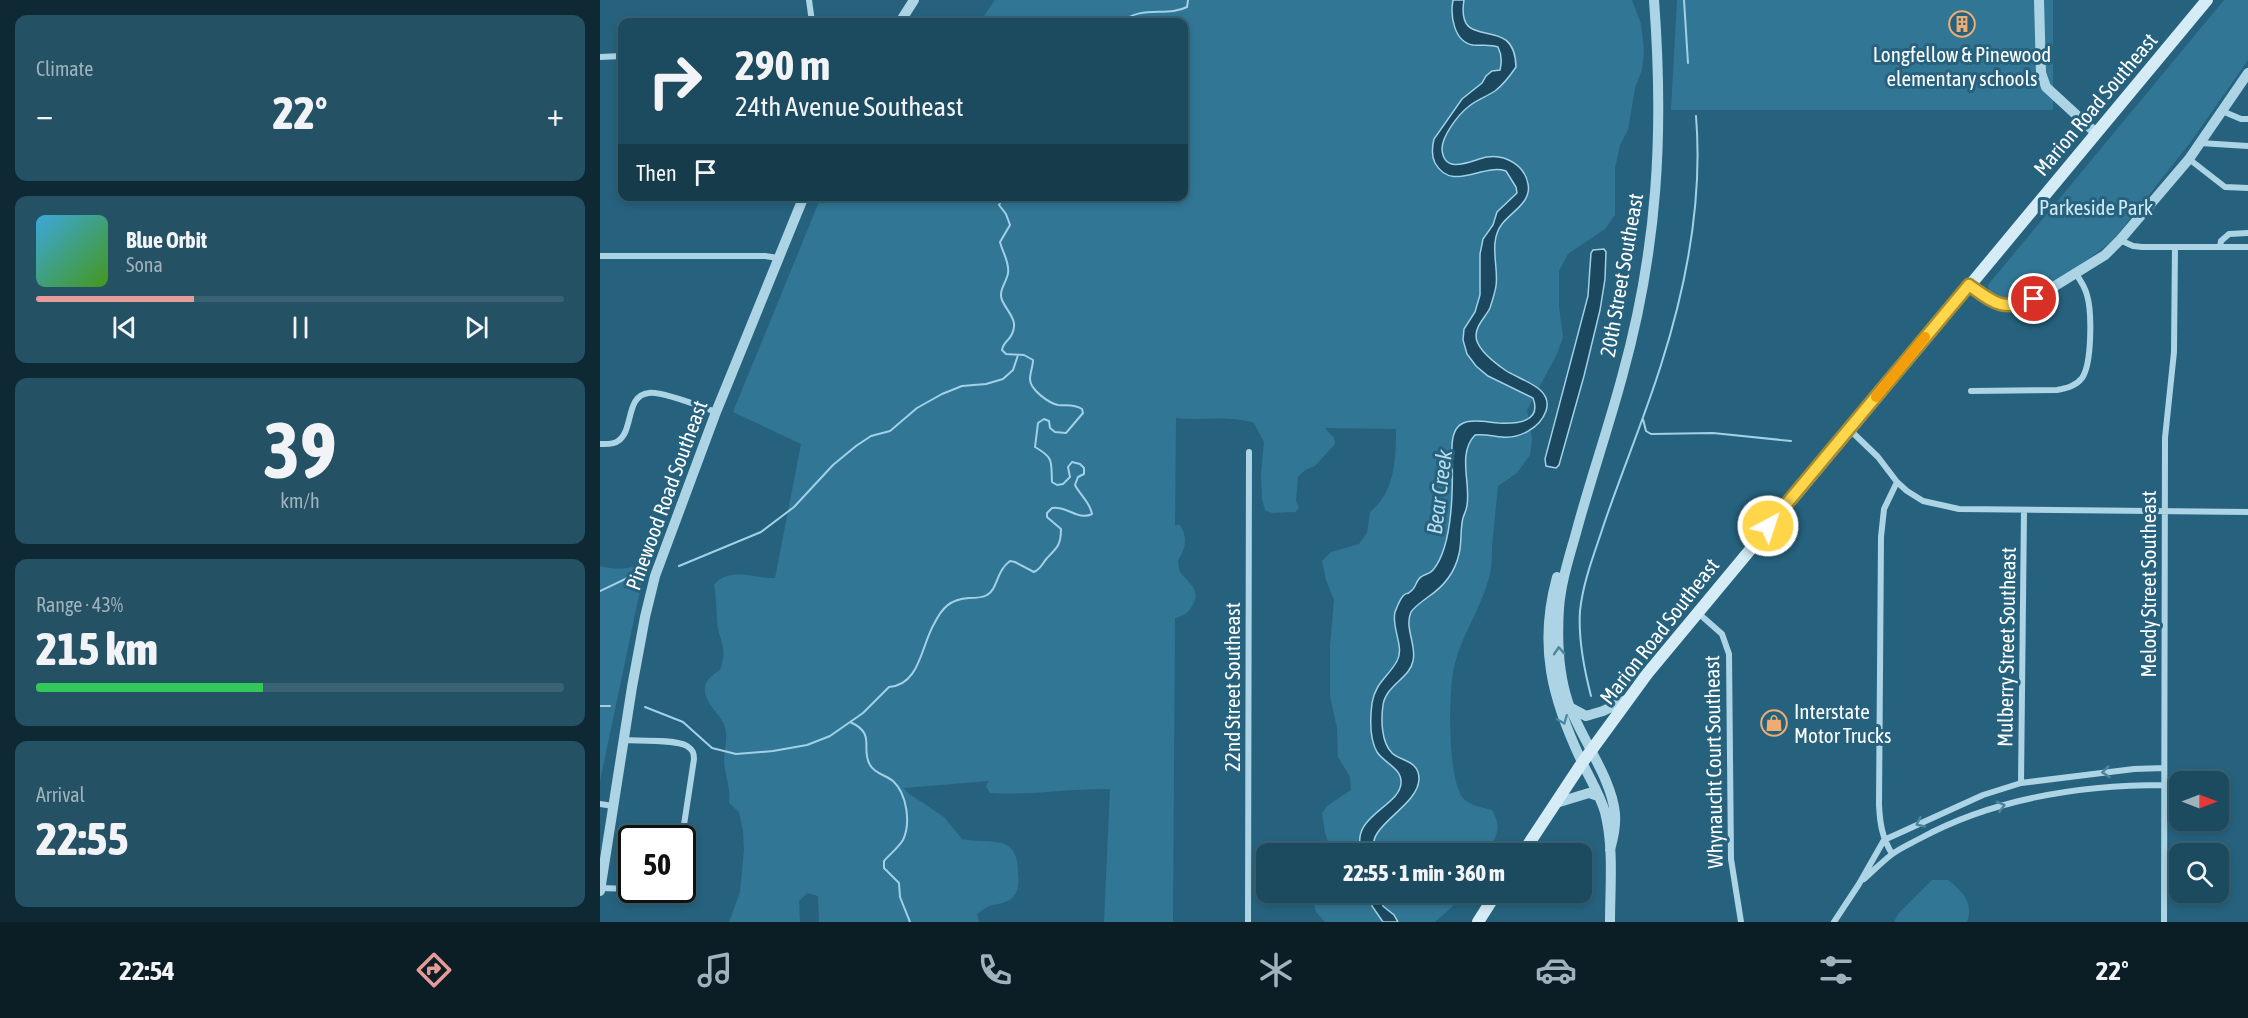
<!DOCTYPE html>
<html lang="en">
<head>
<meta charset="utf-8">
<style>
  body { margin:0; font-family:"Asap Condensed",sans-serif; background:#255164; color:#f1f3f6; height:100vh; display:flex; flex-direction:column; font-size:22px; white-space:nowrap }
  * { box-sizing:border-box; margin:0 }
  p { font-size:20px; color:#a0b3bc }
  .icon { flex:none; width:33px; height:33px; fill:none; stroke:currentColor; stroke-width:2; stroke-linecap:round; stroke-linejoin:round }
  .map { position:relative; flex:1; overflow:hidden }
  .side { display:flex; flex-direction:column; gap:15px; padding:15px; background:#0f2934; width:600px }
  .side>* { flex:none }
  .guide { position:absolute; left:18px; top:18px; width:570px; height:183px; border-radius:12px; box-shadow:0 3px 9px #0003,0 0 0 2px #3a6273; background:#1c4a5e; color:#f1f3f6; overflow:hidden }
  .needle { width:39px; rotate:90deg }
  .controls { position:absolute; left:1569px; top:771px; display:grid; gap:12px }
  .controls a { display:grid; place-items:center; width:60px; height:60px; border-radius:12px; background:#1c4a5e; box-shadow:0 3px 9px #0003,0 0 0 2px #3a6273; font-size:30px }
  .speed { position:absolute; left:18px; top:825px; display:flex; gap:12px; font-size:30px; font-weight:700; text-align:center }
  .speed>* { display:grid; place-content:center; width:78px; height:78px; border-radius:50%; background:#1c4a5e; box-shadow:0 3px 9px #0003,0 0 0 2px #3a6273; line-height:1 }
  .speed .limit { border:3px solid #111; border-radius:9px; background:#fff; color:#111 }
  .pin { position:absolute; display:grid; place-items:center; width:51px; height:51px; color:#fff; margin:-26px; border:3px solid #fff; border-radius:50%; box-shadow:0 2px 6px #0007 }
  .me { position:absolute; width:66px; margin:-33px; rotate:40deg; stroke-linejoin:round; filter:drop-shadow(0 0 4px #0008) }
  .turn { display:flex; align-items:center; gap:21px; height:126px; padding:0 18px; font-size:27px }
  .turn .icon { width:78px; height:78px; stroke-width:2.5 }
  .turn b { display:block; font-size:42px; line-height:51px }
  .then { display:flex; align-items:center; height:57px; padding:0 18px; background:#0003; gap:12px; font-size:22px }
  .big { font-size:45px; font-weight:800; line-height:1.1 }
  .side .widget { flex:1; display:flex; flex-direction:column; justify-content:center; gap:9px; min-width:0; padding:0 21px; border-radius:12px; background:#255164 }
  .side .dial { align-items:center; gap:0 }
  .dial b { font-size:78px; line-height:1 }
  .song { display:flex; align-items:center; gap:18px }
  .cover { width:72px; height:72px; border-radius:9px; background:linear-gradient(135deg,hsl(200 70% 55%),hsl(100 70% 35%)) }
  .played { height:6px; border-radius:3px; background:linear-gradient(90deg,#e69b98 30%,#3a6273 30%) }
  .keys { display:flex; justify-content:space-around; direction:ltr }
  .heat { display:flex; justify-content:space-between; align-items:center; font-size:33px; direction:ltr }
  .charge { height:9px; border-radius:4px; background:linear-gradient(90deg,#34c759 43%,#3a6273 0) }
  .trip { position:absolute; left:656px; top:843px; width:336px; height:60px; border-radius:12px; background:#1c4a5e; box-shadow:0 3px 9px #0003,0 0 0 2px #3a6273; font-weight:800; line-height:60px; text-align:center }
  .dock { display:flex; height:96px; justify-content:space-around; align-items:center; background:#0b1e26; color:#a0b3bc }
  .dock .icon { width:42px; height:42px }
  .dock .on { color:#e69b98 }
  .dock b { font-size:27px; color:#f1f3f6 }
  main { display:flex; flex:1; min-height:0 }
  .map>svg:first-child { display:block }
</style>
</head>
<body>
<main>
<section class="side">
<div class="widget"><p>Climate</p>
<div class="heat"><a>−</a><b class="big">22°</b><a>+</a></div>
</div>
<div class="widget">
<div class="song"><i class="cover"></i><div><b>Blue Orbit</b><p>Sona</p></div></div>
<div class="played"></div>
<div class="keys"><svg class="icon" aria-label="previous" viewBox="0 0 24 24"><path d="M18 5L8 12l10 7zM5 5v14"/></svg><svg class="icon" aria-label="pause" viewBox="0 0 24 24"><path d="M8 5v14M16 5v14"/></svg><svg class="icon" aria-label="next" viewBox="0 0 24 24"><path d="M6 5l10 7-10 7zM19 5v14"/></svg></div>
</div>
<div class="widget dial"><b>39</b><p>km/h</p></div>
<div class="widget"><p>Range · 43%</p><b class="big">215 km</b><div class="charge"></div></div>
<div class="widget"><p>Arrival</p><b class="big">22:55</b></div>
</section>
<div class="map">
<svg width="1648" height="922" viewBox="0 0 1648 922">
  <rect width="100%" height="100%" fill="#26627e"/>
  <path fill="#317695" d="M395,0H1032L1041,24L1044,51L1042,70L1035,88L1028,130L1020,145L1015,168V215L1005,229L968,254L959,271V307L963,337L957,354L927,410L932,439L930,455L917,473L898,486C896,506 894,526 892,546C892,556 892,568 889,578C881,608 863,633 855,663C848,687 847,779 863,798C870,806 882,807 892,810C903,829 896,836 887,853H732L725,833L722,813L727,806L751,790L750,777L738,757L737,728L730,696V646L734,600L726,580L722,561L731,552L759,544L767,533L770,512C795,492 796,459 796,429L725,428L734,438L735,444L715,466L705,470L698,477L696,501L699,508L695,512L672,513L665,510L662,499L661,473L664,442L654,423C629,415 602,421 576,418L575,525H580C588,538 586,548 578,560C578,561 579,569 579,570C586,583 604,588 591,608C587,614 581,617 575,618L573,922H504L510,789C470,788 430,796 390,793L386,786L389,781L304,788L308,793L344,817L362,839C391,845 418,832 418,873C419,880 419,890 414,896C407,904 398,903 389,906C385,908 381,911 377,914L379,922H219L218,896L207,893L199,901L200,922H129L140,892L144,850L143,831L139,812L129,803C131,789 125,776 124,761C124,749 129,737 124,724C119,713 103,701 105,687C106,679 114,674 120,670C127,650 122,647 118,628C116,614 117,599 114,585C129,566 155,579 175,578L201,444L133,412L221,197L584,196V22H380Z
    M1077,0H1453V110H1071Z
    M1624,0H1648V60L1590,143L1514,239C1498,254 1434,297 1415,300C1405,301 1397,295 1389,291L1388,285Z
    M44,562L42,581L0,781V566C15,570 31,570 44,562Z
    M1332,880H1348C1363,892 1374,903 1367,922H1294L1298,914Z
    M718,893H863L853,906L835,922H725C713,909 712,909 718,893Z"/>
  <path fill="#1b485f" stroke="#a1d1e6" stroke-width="1.5" d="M853,0H864C855,56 915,10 916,67C910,76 904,84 895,91C886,97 876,100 868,107C858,115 842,136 842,149C844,177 874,159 887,157C906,154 925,166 928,184C932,202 911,212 902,224C888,242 899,267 896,286C895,293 892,301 890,308C885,318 876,325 876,336C876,349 895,363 905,370C919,380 954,387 946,411C940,428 919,439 902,437C892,436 885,434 875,435C857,454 871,483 867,505C867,509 864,514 863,518C860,529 862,542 859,554C855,572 843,587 828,597C823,601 815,606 811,612C804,628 817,645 813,661C810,678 786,685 783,705C781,719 781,742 792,753C800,761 819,760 819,779C818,808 763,826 775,853H762C748,816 800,807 801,783C802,768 784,763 777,752C769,738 770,719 772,703C775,683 789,676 797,661C805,647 791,628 795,612C797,607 800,599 803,596C809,590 805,597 811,591C816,588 816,580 821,577C825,574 830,574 833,570C854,545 853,482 852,450C851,414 874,421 899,423C917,424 942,422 933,398L888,376L876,366L867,354L863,340L864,329L875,312L880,295V254L883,239L893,225L897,212L917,193L916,187L906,171C882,163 852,193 835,163C831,155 832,147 834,139L862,99L882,83L886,76L892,71L900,70C902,62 902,55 898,47C890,44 882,46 873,45C854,42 850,16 853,0Z
    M1004,249L1006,252L1005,279L1000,310L984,376L959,465L956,468L946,466L945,459L988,296L991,253L993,250Z
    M772,893H782L783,906L794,915L798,922H783L772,906Z"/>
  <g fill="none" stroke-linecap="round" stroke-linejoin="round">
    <path stroke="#a1d1e6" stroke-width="2" d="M1084,0L1088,63
      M523,22C539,5 568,17 587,7L588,0
      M1043,419L1046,431L1051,434L1113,433L1191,441
      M79,566L161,532L194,507L233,465L256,446L271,436L290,431L317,408L342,394L362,386L386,384L403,379L413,370L418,355
      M0,591L42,571
      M991,696C984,669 978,640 980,611C983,581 995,552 1004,524C1022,471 1044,419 1061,365C1087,284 1103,201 1096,116
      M0,706H10
      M45,707L83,722L112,748L136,754L173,751L207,745L230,736L263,713L289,687C320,685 321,646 334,624C342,608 350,599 369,598C374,598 382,598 387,595C398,589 396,571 410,561L415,562L434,572C441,569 442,564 447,558C457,548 461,545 461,529L447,517V513L452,508C466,505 478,521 492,514C490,502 480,495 475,485L478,477L484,474V468L480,464L472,462L468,467L470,477L463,484L457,485L452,482C451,461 454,458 435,447L438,423L444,419L449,421L450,428L455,432L466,433L483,413L482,409C474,404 467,406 458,405C449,403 430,390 430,379C430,373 433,366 433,360L424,355L406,354L402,350C403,342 409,341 412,334C419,320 407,312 402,300C398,290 407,282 408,273C410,263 402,251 400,242L410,225L406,214L399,205L404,196
      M250,722C277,734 260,748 270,765C275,774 286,775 293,781C307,794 311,823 303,840C298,848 290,854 284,861V868L299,883L300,897L310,922"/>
    <path stroke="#acd4e5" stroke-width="6" d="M209,0L212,22
      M0,57L22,56
      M1622,111L1641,119H1648
      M1600,143L1648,146
      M1589,159L1625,187L1648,188
      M1520,240L1533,246L1542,247H1648
      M1620,247L1621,241L1629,234L1648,233
      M0,256H165L178,258
      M1371,391L1457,390C1467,388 1476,386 1482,378C1492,364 1492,312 1487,295C1485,287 1481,281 1476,274
      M1250,430L1278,457L1297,482L1307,491L1323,501L1359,509L1648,512
      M0,444C6,444 13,445 18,441C34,431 25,395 49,393C62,391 102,407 116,412
      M1097,612L1122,634L1129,654L1131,859L1141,922
      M23,740C38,741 75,739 87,746C93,750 94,753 94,759L82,838
      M1421,783L1424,511
      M0,804L13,806
      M1292,854C1282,837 1280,824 1279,805L1281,537L1284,509L1297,482
      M1264,879C1273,871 1282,862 1291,855C1300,848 1310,844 1319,839C1394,798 1481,785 1565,785
      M0,888L32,889
      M648,922L649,452
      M1234,922L1259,884L1284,840L1383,795L1421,783L1534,769L1564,768
      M1564,922L1565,438L1574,352L1575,247"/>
    <path stroke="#acd4e5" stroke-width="10" d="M1439,0L1441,73L1446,87L1496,133
      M300,22L314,0
      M1369,285L1398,303L1416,306L1434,299L1505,255L1520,240L1589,159L1648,73
      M957,577C938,646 952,699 982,762C990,779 1000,795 1005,812C1014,847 1010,887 1010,922
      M971,708L986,716L1003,711L1028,699
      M956,803L989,793L998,796
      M1010,850C1013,838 1016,827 1015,814C1012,778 980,737 968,702C958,672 957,639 959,608C961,582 969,558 976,533C990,481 1008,429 1022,377C1058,248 1064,132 1054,0
      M0,891L32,687L45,617L55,576L116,412L204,196"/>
    <path stroke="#d5ebf5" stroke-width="12" d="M922,854L982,763L1047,674L1607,0
      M878,922L897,892"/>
  </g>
  <defs><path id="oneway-chevron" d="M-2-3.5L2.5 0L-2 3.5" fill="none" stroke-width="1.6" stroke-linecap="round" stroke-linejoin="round" transform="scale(1.5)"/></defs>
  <g stroke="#4e849d">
    <use href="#oneway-chevron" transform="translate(959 651) rotate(-94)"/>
    <use href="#oneway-chevron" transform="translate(963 720) rotate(68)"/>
    <use href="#oneway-chevron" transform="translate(1506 772) rotate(174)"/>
    <use href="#oneway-chevron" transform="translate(1401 806) rotate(-15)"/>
    <use href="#oneway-chevron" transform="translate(1320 823) rotate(155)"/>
  </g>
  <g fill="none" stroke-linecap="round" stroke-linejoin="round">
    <g stroke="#a68a30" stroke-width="15">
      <path id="route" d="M1168,526L1369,285C1394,303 1403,312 1434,299"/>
    </g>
    <use href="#route" stroke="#ffd54a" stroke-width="10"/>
    <path stroke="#f59e0b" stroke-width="10" d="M1276,397L1325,337"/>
  </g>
  <defs>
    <g id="building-ring" transform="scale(1.35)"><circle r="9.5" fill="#26627e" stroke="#eeac72" stroke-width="1.5"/><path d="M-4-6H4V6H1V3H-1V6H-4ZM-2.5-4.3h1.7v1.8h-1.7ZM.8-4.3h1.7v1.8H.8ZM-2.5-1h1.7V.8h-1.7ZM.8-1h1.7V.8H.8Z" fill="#eeac72"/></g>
    <g id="shop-ring" transform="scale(1.35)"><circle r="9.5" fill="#26627e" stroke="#eeac72" stroke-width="1.5"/><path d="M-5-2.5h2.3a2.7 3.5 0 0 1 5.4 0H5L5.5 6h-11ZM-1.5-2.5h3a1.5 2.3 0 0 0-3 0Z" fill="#eeac72"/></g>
  </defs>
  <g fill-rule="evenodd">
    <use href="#building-ring" x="1362" y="24"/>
    <use href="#shop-ring" x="1174" y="723"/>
  </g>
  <g text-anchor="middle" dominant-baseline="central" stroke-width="6" stroke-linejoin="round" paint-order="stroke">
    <g font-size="21" fill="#fff" stroke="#26627e">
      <text x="1362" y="54">Longfellow &amp; Pinewood<tspan x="1362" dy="24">elementary schools</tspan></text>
      <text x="1194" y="711" text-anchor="start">Interstate<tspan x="1194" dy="24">Motor Trucks</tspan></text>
    </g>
    <g font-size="21" fill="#fff" stroke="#26627e">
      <text transform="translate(1495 104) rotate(-50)">Marion Road Southeast</text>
      <text transform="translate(1021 275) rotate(-80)">20th Street Southeast</text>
      <text transform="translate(66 495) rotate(-70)">Pinewood Road Southeast</text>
      <text transform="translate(1548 584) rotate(-90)">Melody Street Southeast</text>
      <text transform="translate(1059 631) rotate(-52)">Marion Road Southeast</text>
      <text transform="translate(1406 647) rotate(-89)">Mulberry Street Southeast</text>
      <text transform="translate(632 687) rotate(-90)">22nd Street Southeast</text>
      <text transform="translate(1113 762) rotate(-91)">Whynaucht Court Southeast</text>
    </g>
    <g font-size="21" fill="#cfe9f4" stroke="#26627e">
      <text x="1496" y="207">Parkeside Park</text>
    </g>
    <g font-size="22" font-style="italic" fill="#b7dded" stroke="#26627e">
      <text transform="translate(839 492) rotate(-83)">Bear Creek</text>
    </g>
  </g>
</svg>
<div class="controls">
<a><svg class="needle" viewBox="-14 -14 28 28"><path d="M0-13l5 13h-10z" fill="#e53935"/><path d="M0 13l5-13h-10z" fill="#a0b3bc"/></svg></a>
<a><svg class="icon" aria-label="search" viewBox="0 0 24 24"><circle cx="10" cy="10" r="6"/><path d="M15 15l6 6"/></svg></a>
</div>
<div class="speed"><div class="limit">50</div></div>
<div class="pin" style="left:1434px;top:299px;background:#d93025"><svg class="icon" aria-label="arrive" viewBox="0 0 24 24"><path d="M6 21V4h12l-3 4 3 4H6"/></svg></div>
<svg class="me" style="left:1168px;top:526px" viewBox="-20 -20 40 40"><circle r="17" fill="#ffd54a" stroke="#fff" stroke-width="3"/><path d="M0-11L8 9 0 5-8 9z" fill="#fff"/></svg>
<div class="trip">22:55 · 1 min · 360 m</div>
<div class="guide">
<div class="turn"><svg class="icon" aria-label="right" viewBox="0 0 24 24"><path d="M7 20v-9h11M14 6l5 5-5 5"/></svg><div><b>290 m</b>24th Avenue Southeast</div></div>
<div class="then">Then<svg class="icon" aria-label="arrive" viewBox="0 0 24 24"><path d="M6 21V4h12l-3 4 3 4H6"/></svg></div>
</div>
</div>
</main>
<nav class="dock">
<b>22:54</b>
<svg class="icon on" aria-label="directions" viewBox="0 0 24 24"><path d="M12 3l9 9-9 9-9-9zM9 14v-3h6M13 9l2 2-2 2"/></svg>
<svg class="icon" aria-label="music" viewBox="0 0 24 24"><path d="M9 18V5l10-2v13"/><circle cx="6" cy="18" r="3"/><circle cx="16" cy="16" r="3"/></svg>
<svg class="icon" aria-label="phone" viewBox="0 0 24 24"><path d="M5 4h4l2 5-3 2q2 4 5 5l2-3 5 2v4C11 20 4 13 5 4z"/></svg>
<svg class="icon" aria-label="climate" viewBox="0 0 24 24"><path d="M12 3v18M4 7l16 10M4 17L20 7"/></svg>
<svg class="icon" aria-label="car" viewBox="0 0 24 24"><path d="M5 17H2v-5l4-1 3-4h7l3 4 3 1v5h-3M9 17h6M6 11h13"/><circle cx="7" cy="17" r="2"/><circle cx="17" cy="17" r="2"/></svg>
<svg class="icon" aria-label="filters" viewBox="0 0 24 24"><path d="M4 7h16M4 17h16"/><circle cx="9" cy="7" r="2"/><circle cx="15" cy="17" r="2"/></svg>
<b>22°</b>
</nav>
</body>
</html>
